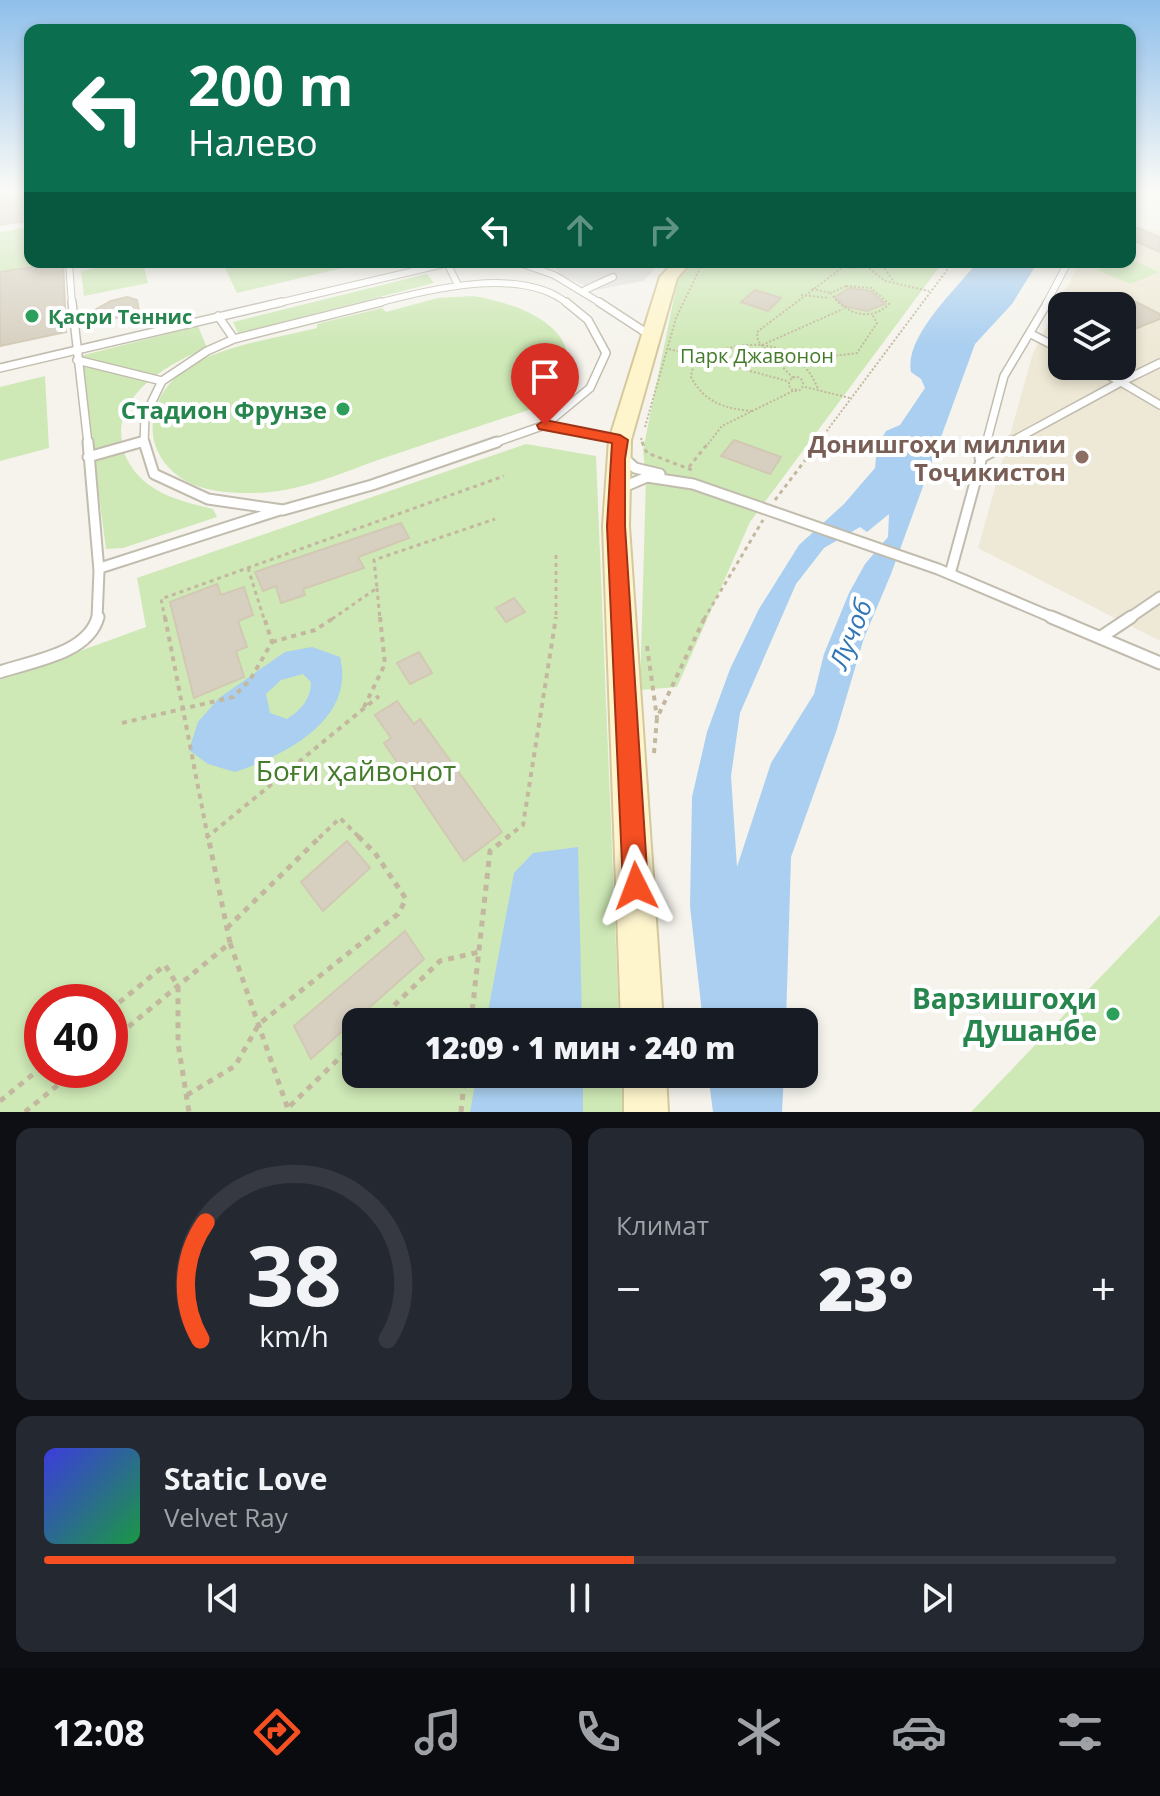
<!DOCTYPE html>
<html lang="ru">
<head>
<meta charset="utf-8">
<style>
  body { margin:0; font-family:"Open Sans",sans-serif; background:#242831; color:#f1f3f6; height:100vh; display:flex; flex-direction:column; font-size:30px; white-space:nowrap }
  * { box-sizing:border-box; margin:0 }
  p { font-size:26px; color:#9ea1a6 }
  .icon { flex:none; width:44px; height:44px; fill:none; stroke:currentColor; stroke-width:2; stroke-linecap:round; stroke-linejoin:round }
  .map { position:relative; height:1112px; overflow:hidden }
  .details { display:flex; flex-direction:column; gap:16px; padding:16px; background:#0d0f14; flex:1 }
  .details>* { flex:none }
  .hud { position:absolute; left:24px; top:24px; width:1112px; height:244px; border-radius:16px; box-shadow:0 4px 12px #0003; background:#0b6e4f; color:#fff; overflow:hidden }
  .buttons { position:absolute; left:1048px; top:292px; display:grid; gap:16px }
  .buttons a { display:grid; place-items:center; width:88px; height:88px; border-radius:16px; background:#171b24; box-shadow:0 4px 12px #0003; font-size:40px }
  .speed { position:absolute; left:24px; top:984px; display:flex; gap:16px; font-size:40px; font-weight:700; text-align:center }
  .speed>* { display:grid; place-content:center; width:104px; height:104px; border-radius:50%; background:#171b24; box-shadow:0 4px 12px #0003; line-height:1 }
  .speed .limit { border:12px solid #d22; background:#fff; color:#111 }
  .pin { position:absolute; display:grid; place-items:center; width:68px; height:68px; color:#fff; margin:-82px -34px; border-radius:50% 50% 50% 0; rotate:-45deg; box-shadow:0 0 8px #0007 }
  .pin .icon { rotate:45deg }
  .me { position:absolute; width:88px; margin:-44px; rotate:357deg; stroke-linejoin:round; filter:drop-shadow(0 0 6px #0008) }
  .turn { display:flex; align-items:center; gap:28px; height:168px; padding:0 32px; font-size:36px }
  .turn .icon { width:104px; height:104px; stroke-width:2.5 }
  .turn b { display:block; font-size:56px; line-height:68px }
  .lanes { display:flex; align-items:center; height:76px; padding:0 32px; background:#0003; justify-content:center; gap:40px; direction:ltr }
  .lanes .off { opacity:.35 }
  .big { font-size:60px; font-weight:800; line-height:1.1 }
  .details .card { flex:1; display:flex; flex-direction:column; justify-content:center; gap:12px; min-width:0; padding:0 28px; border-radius:16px; background:#242831 }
  .details .dial { align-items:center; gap:0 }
  .dial svg { height:208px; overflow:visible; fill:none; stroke:#363941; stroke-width:7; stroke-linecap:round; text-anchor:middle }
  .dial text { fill:#f1f3f6; stroke:none }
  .song { display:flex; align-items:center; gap:24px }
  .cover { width:96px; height:96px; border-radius:12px; background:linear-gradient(135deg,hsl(240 70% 55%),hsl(140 70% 35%)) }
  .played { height:8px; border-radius:4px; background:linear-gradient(90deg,#f64f22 55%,#363941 55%) }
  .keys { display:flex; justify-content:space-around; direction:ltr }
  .heat { display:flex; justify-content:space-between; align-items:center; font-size:44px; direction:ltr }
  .details .tiles { flex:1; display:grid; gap:16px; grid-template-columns:1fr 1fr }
  .card:last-child { grid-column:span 2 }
  .trip { position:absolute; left:342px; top:1008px; width:476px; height:80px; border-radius:16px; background:#171b24; box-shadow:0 4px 12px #0003; font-weight:800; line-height:80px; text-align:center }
  .tabs { display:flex; height:128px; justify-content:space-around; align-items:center; background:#090b0e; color:#9ea1a6 }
  .tabs .icon { width:56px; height:56px }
  .tabs .active { color:#f64f22 }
  .tabs b { font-size:36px; color:#f1f3f6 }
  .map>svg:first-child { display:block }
</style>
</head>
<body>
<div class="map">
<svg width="1160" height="1112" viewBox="0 0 1160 1112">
  <rect width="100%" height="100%" fill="#f5f3ec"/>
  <path fill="#eee9d6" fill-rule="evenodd" d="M1130,226L1160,230V641L978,548L1033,353L1080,262H1130ZM1062,306H1122V366H1062Z"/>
  <path fill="#cee8b6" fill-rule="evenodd" d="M30,227V262H49L0,272V232Z
    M1130,259L1159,272L1130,284L1097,270Z
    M124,262H143L148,283L84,296L81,271Z
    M222,262H368L237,293Z
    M689,262H943L750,522L677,687L640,690L646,479L643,450L678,278Z
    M427,274L434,283L238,333L233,322Z
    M473,296C531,305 605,340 546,404C490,423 434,441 378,460C336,475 295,494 249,493C228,493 203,491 184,480C135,449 147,390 194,364C230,344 278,338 317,328V324L382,308L386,312L438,298Z
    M198,326L207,348C169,363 114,394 122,442L94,449L80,356Z
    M45,376L49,448L0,461V387Z
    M526,444L596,456L619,1022H356V1074H621L623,1112H0V680L146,627L137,578ZM42,1002H110V1070H42Z
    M123,450C138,491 175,500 213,509L217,517L123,548L106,549L94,458Z
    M1160,915V1112H971Z"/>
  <path fill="#e4e3e0" d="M550,262H660L644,281L595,290L562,276Z"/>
  <path fill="#aacff0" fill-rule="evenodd" d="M977,262H1038L1012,304L975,344L891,574L864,638L836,732L791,857L786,1022H703L690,906L692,797L707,732L730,669L759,609L799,545L844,504L875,468L877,447L886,431L900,425L925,388L921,379L911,372C904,336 957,289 977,262ZM889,514L888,537L865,564L849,593L824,654L814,694L771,763L737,867L731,776L740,713L796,584L824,548L860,527L867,532Z
    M312,647L340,657C356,721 283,756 235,772L208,764L189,750L198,722L219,698L285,652ZM303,674L311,682C311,699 301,710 287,719L270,713L266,694L281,680Z
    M578,847L582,1022H486L514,873L533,853Z
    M477,1074H583V1112H470Z
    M708,1074H784L782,1112H713Z"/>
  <path fill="#d7d0c1" stroke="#d2c8b4" stroke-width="2" d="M26,191L27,221L0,225V195Z
    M1130,225L1160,237V252L1130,239Z
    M63,262L66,332L0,346V272Z
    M849,288L871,291L885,304L867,311L844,306L835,297Z
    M755,290L781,298L768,311L741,302Z
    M127,297L137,300L139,312L132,317L112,318L89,313L111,301Z
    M1134,301L1160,314V319L1122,334V305Z
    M734,440L781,457L770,474L721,456Z
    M401,523L409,538L358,557L364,568L303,589L305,595L281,603L276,586L263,591L255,572Z
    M217,584L221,595L244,587L253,615L238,621L247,647L236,651L244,677L194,698L170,602Z
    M514,598L525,612L506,622L496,608Z
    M419,652L432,673L410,684L397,663Z
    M397,701L414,724L420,719L502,832L464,861L384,743L391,738L375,715Z
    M347,841L370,868L323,911L301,882Z
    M405,931L424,959L311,1059L294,1026Z"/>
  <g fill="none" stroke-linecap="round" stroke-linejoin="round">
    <g stroke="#c1bcae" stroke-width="8">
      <path id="lane-far3" d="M517,262L554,275L602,304
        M69,263L72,304
        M447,263L458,285
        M585,290L613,277
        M274,304L452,262
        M374,304C426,290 522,265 568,304
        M1046,304L1068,262"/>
    </g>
    <g stroke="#c1bcae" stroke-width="10">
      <path id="lane-far2" d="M72,302L88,444
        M599,302L651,336
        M218,316L234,339L381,302
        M1031,334L1062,350
        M77,360L162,381L145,416L144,444
        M1160,363L1121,382L1160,405
        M0,368L282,302
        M162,381L207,351L234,339
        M545,425L620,440
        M135,444L141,442
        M491,444L545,425L590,388L606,353L588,320L566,302
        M986,444L1004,376L1048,302
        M1007,444L1121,382L1091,366"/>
    </g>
    <g stroke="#c1bcae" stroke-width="13">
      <path id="lane-far1" d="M88,442L99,571L97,619
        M144,442L154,474L208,499L283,510L372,485L497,442
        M88,457L141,442
        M624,458L635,468L660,474
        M980,458L1010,442
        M621,488L647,477L693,484L938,569L1056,619
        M100,568L280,510
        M950,574L986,442
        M1128,619L1160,597"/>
    </g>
    <g stroke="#c1bcae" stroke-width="15">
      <path id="lane" d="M1051,617L1160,663
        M1101,637L1131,617
        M0,672C32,661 88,654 98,617"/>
    </g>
    <g stroke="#d4c89c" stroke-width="4">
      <path id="secondary" d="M674,262H691L677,278L631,440L629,526L663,1022H621L603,526L609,440L660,277Z
        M624,1074H666L668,1112H624Z"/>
    </g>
    <path stroke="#c3b89f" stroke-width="2" stroke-dasharray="2 2" stroke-linecap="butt" d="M834,262L848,268L864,267L867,262
      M842,262L854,265L860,262
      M880,262L894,282
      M866,266L885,281L929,291
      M846,286L871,288L889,304C871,323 843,313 831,293Z
      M812,289L831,293
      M801,295L829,298
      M762,345L843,309
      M669,349L787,381
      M800,360L857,353L877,323L872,314
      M789 384a7 7 0 1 1 14 0a7 7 0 1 1-14 0Z
      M793,378L758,341L757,332L847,264
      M805,387L850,398
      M752,411C725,409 704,402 691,377L694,362C740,337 796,334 818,389
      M645,427L676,318L703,262
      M641,438L643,444
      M708,444L722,426L797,389
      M817,444L953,262"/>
    <path stroke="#c3b89f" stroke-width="3" stroke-dasharray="4 4" stroke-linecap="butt" d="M642,442L647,453L692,470
      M689,467L709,442
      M775,500L819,442
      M556,555V619
      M248,568L264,619
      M377,588L380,619
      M165,619L161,599L504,476
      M332,619L377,588L374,560L495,519
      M704,619L763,520"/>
    <path stroke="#c3b89f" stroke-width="4" stroke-dasharray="5 5" stroke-linecap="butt" d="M165,617L208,838
      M272,642L315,630L335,617
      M647,646L657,718
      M364,707L385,664L380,617
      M122,723L233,697L250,680L272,642L264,617
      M654,753L657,718L705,617
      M206,838L379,696
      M319,838L340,818L360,838
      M506,838L523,825L556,617"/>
    <path stroke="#c3b89f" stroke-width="5" stroke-dasharray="6 6" stroke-linecap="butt" d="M227,928L321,836
      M230,943L289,1112
      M110,1010L165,965L178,986V1043L189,1112
      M377,1022L440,961L479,952
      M471,1022L490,851L509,836
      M110,1042L230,943L208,836
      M187,1095L235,1066L259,1024L398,914L406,899L375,853L358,836
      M0,1101L42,1067
      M290,1106L356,1042
      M25,1112L76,1070
      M461,1112L465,1074"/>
    <use href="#lane-far3" stroke="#fff" stroke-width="6"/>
    <use href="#lane-far2" stroke="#fff" stroke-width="7"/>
    <use href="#lane-far1" stroke="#fff" stroke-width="9"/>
    <use href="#lane" stroke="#fff" stroke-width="11"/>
    <use href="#secondary" fill="#fef5cd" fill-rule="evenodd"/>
  </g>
  <linearGradient id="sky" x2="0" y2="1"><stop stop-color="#8fbfeb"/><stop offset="0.55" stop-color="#fafaf6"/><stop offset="1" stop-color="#fafaf6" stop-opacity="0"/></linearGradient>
  <rect width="1160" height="347" fill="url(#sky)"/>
  <path fill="#f64f22" stroke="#a03316" stroke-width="2" d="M545,420L620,435L628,440L625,459V526L648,886L645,895L636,899L627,895L623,886L607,526L612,443L539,429L537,425Z"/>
  <g fill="#2e9e5b" stroke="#fff" stroke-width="3">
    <circle cx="32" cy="316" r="8"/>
    <circle cx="343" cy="409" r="8"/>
    <circle cx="1113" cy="1014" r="8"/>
  </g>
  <circle fill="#8d6e63" stroke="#fff" stroke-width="3" cx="1082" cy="457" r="8"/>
  <g text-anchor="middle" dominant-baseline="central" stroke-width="8" stroke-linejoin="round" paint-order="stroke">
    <g font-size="20" font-weight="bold" fill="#27864d" stroke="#fff" text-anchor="start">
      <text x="48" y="316">Қасри Теннис</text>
    </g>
    <g font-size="20" fill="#457c2c" stroke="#fff">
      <text x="757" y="355">Парк Джавонон</text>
    </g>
    <g font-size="24" font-weight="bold" fill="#27864d" stroke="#fff" text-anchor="end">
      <text x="327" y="409">Стадион Фрунзе</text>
    </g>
    <g font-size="24" font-weight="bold" fill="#785e54" stroke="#fff" text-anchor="end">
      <text x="1066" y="443">Донишгоҳи миллии<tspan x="1066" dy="28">Тоҷикистон</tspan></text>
    </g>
    <g font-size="26" font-style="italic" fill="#3276b6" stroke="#fff">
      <text transform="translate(850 634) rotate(-68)">Лучоб</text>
    </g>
    <g font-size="28" fill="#457c2c" stroke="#fff">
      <text x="356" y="770">Боғи ҳайвонот</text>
    </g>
    <g font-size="28" font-weight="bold" fill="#27864d" stroke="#fff" text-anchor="end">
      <text x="1097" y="998">Варзишгоҳи<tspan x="1097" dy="32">Душанбе</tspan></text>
    </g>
  </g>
</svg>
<div class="buttons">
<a><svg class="icon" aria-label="layers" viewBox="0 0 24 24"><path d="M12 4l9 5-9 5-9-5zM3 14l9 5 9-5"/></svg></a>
</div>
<div class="speed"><div class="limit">40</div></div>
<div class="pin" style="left:545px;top:425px;background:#d93025"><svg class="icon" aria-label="arrive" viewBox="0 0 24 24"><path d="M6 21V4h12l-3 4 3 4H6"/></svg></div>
<svg class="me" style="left:636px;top:886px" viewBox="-20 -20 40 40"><path d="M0-17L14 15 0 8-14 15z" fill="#f64f22" stroke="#fff" stroke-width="4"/></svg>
<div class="trip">12:09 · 1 мин · 240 m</div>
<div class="hud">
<div class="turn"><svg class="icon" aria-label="left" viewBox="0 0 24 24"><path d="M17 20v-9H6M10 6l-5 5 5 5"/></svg><div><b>200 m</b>Налево</div></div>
<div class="lanes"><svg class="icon" aria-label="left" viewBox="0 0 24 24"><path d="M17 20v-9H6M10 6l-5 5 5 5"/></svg><svg class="icon off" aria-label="ahead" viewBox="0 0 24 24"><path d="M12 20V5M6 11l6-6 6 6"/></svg><svg class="icon off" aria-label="right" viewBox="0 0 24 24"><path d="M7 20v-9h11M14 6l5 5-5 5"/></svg></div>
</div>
</div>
<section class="details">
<div class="tiles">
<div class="card dial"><svg viewBox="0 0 100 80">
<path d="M14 69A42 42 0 1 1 86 69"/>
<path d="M14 69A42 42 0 0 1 16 24" stroke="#f64f22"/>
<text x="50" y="56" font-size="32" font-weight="700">38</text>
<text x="50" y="72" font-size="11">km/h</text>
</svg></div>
<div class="card"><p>Климат</p>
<div class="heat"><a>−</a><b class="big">23°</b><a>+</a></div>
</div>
<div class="card">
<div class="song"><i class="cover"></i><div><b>Static Love</b><p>Velvet Ray</p></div></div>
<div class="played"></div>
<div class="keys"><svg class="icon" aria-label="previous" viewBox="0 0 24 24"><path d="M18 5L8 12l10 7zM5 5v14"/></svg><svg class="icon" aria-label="pause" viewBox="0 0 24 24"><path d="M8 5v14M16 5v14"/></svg><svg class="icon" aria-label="next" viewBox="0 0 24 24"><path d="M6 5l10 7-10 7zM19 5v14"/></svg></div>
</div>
</div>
</section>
<nav class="tabs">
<b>12:08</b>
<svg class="icon active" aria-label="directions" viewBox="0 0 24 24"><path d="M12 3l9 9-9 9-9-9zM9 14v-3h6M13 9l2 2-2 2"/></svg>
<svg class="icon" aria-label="music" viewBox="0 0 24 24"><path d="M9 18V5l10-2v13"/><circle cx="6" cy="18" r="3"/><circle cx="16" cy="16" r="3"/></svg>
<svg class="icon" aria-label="phone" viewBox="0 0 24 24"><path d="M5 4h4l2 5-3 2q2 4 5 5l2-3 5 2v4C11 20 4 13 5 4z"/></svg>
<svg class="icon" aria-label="climate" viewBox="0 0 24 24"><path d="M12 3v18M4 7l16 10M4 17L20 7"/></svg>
<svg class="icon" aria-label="car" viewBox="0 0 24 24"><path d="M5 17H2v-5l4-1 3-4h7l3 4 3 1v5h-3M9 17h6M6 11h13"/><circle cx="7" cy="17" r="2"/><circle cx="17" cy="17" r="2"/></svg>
<svg class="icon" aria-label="filters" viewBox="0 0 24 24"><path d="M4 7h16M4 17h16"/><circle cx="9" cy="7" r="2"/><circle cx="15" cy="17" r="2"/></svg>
</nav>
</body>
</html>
